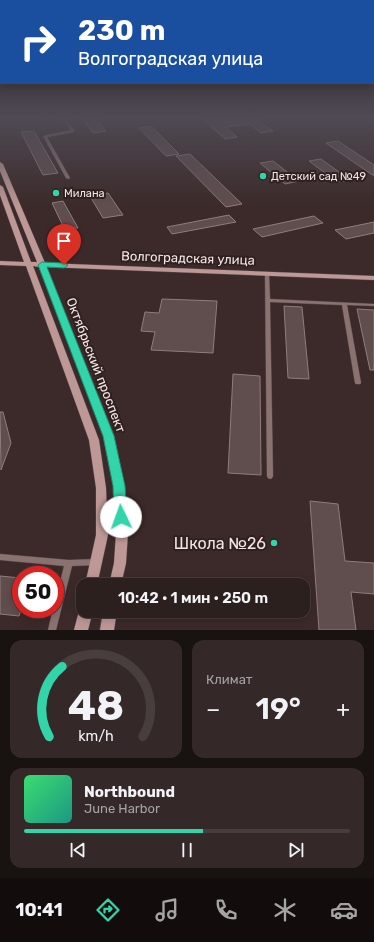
<!DOCTYPE html>
<html lang="ru">
<head>
<meta charset="utf-8">
<style>
  body { margin:0; font-family:Rubik,sans-serif; background:#342828; color:#f1f3f6; height:100vh; display:flex; flex-direction:column; font-size:15px; white-space:nowrap }
  * { box-sizing:border-box; margin:0 }
  p { font-size:13px; color:#a6a3a4 }
  .icon { flex:none; width:22px; height:22px; fill:none; stroke:currentColor; stroke-width:2; stroke-linecap:round; stroke-linejoin:round }
  .map { position:relative; height:630px; overflow:hidden }
  .drawer { display:flex; flex-direction:column; gap:10px; padding:10px; background:#181211; flex:1 }
  .drawer>* { flex:none }
  .top-card { position:absolute; left:0px; top:0px; width:374px; height:84px; box-shadow:0 2px 10px #0003,0 0 0 1px #483e3d; background:#1a4fa0; color:#fff; overflow:hidden }
  .speed { position:absolute; left:12px; top:566px; display:flex; gap:8px; font-size:20px; font-weight:700; text-align:center }
  .speed>* { display:grid; place-content:center; width:52px; height:52px; border-radius:50%; background:#2c201f; box-shadow:0 2px 10px #0003,0 0 0 1px #483e3d; line-height:1 }
  .speed .limit { border:6px solid #d22; background:#fff; color:#111 }
  .pin { position:absolute; display:grid; place-items:center; width:34px; height:34px; color:#fff; margin:-41px -17px; border-radius:50% 50% 50% 0; rotate:-45deg; box-shadow:0 0 4px #0007 }
  .pin .icon { rotate:45deg }
  .me { position:absolute; width:44px; margin:-22px; rotate:357deg; stroke-linejoin:round; filter:drop-shadow(0 0 3px #0008) }
  .turn { display:flex; align-items:center; gap:14px; height:84px; padding:0 12px; font-size:18px }
  .turn .icon { width:52px; height:52px; stroke-width:2.5 }
  .turn b { display:block; font-size:28px; line-height:34px }
  .big { font-size:30px; font-weight:600; line-height:1.1 }
  .drawer .card { flex:1; display:flex; flex-direction:column; justify-content:center; gap:6px; min-width:0; padding:0 14px; border-radius:12px; background:#342828 }
  .drawer .dial { align-items:center; gap:0 }
  .dial svg { height:104px; overflow:visible; fill:none; stroke:#483e3d; stroke-width:7; stroke-linecap:round; text-anchor:middle }
  .dial text { fill:#f1f3f6; stroke:none }
  .song { display:flex; align-items:center; gap:12px }
  .cover { width:48px; height:48px; border-radius:6px; background:linear-gradient(135deg,hsl(140 70% 55%),hsl(170 70% 35%)) }
  .played { height:4px; border-radius:2px; background:linear-gradient(90deg,#32d4a9 55%,#483e3d 55%) }
  .keys { display:flex; justify-content:space-around; direction:ltr }
  .heat { display:flex; justify-content:space-between; align-items:center; font-size:22px; direction:ltr }
  .drawer .tiles { flex:1; display:grid; gap:10px; grid-template-columns:1fr 1fr }
  .card:last-child { grid-column:span 2 }
  .trip { position:absolute; left:76px; top:578px; width:234px; height:40px; border-radius:12px; background:#2c201f; box-shadow:0 2px 10px #0003,0 0 0 1px #483e3d; font-weight:600; line-height:40px; text-align:center }
  .tab-bar { display:flex; height:64px; justify-content:space-around; align-items:center; background:#120d0c; color:#a6a3a4 }
  .tab-bar .icon { width:28px; height:28px }
  .tab-bar .current { color:#32d4a9 }
  .tab-bar b { font-size:18px; color:#f1f3f6 }
  .map>svg:first-child { display:block }
</style>
</head>
<body>
<div class="map">
<svg width="374" height="630" viewBox="0 0 374 630">
  <rect width="100%" height="100%" fill="#3b2a29"/>
  <path fill="#604d4d" stroke="#917c7c" d="M82,118H95L106,131L93,133Z
    M201,118H258V121L273,131L261,133L250,124L226,127L237,137L225,139Z
    M151,126L179,154L166,156L139,128Z
    M34,131L58,173L43,175L21,132Z
    M338,141L374,165V176L326,143Z
    M190,154L242,204L226,207L176,156Z
    M321,159L350,180L337,182L309,161Z
    M273,161L299,181L285,184L260,163Z
    M108,193L123,215L103,218L90,196Z
    M63,201L78,228H64L52,203Z
    M229,215L236,222L172,234L167,227Z
    M314,216L323,223L262,237L253,229Z
    M374,222V233L346,239L335,230Z
    M162,299L217,301L213,353L151,350L155,332L141,331L145,312L159,313Z
    M284,306L302,307L309,379L288,378Z
    M357,309L374,310V370H370Z
    M233,374L260,376L261,475L228,473Z
    M0,412H3L11,443L1,470Z
    M310,501L338,504L345,561L374,563V594L351,592L356,630H319Z
    M0,576L21,578V610L19,616L0,614Z"/>
  <g fill="none" stroke-linecap="round" stroke-linejoin="round">
    <g stroke="#584847" stroke-width="1">
      <path id="service" d="M45,118H47L48,119L46,120Z
        M62,118H64L74,130V132L47,137L70,178L68,179L66,178L43,136L71,130Z
        M265,273H267L269,274L270,299L374,304V306L347,305L361,383L360,384H356L355,383L342,305L270,302L273,476L272,478L270,479L268,478L267,476L265,274Z
        M0,554L69,560L96,559L99,560L100,562L99,564L96,565L72,566L56,630H48L53,609H55V602L64,566L0,560Z"/>
    </g>
    <g stroke="#584847" stroke-width="1">
      <path id="secondary" d="M0,162L3,164L45,263L374,276V280L46,267L114,436L124,486L128,533L126,563L121,585H109L114,563L116,533L114,486L104,436L39,267L33,266L99,440L106,488L108,535L97,585H85L96,535V488L89,440L26,266L0,265V261L24,262L0,195V185L3,187L31,262H37L0,171Z
        M83,606V611H93L88,630H74L79,611Z
        M103,611H117L114,630H100Z"/>
    </g>
    <use href="#service" fill="#8a7271" fill-rule="evenodd"/>
    <use href="#secondary" fill="#bd9897" fill-rule="evenodd"/>
  </g>
  <linearGradient id="sky" x2="0" y2="1"><stop stop-color="#201717"/><stop offset="0.57" stop-color="#4f4a54"/><stop offset="1" stop-color="#4f4a54" stop-opacity="0"/></linearGradient>
  <rect width="374" height="206" fill="url(#sky)"/>
  <path fill="#32d4a9" stroke="#208a6e" d="M42,262L64,263L68,265L64,268L47,267L114,436L125,486L127,517L125,521L121,523L116,521L114,517L113,486L103,436L38,265Z"/>
  <g fill="#32d4a9" stroke="#302020" stroke-width="1.5">
    <circle cx="263" cy="176" r="4"/>
    <circle cx="56" cy="193" r="4"/>
    <circle cx="274" cy="543" r="4"/>
  </g>
  <g text-anchor="middle" dominant-baseline="central" stroke-width="4" stroke-linejoin="round" paint-order="stroke">
    <g font-size="11" fill="#f1e5e5" stroke="#302020" text-anchor="start">
      <text x="271" y="176">Детский сад №49</text>
      <text x="64" y="193">Милана</text>
    </g>
    <g font-size="13" fill="#f1e5e5" stroke="#302020">
      <text transform="translate(188 258) rotate(2)">Волгоградская улица</text>
      <text transform="translate(96 365) rotate(69)">Октябрьский проспект</text>
    </g>
    <g font-size="16" fill="#f1e5e5" stroke="#302020" text-anchor="end">
      <text x="266" y="543">Школа №26</text>
    </g>
  </g>
</svg>
<div class="speed"><div class="limit">50</div></div>
<div class="pin" style="left:64px;top:265px;background:#d93025"><svg class="icon" aria-label="arrive" viewBox="0 0 24 24"><path d="M6 21V4h12l-3 4 3 4H6"/></svg></div>
<svg class="me" style="left:121px;top:517px" viewBox="-20 -20 40 40"><circle r="19" fill="#fff"/><path d="M0-13L10 11 0 6-10 11z" fill="#32d4a9"/></svg>
<div class="trip">10:42 · 1 мин · 250 m</div>
<div class="top-card">
<div class="turn"><svg class="icon" aria-label="right" viewBox="0 0 24 24"><path d="M7 20v-9h11M14 6l5 5-5 5"/></svg><div><b>230 m</b>Волгоградская улица</div></div>
</div>
</div>
<section class="drawer">
<div class="tiles">
<div class="card dial"><svg viewBox="0 0 100 80">
<path d="M14 69A42 42 0 1 1 86 69"/>
<path d="M14 69A42 42 0 0 1 24 15" stroke="#32d4a9"/>
<text x="50" y="56" font-size="32" font-weight="700">48</text>
<text x="50" y="72" font-size="11">km/h</text>
</svg></div>
<div class="card"><p>Климат</p>
<div class="heat"><a>−</a><b class="big">19°</b><a>+</a></div>
</div>
<div class="card">
<div class="song"><i class="cover"></i><div><b>Northbound</b><p>June Harbor</p></div></div>
<div class="played"></div>
<div class="keys"><svg class="icon" aria-label="previous" viewBox="0 0 24 24"><path d="M18 5L8 12l10 7zM5 5v14"/></svg><svg class="icon" aria-label="pause" viewBox="0 0 24 24"><path d="M8 5v14M16 5v14"/></svg><svg class="icon" aria-label="next" viewBox="0 0 24 24"><path d="M6 5l10 7-10 7zM19 5v14"/></svg></div>
</div>
</div>
</section>
<nav class="tab-bar">
<b>10:41</b>
<svg class="icon current" aria-label="directions" viewBox="0 0 24 24"><path d="M12 3l9 9-9 9-9-9zM9 14v-3h6M13 9l2 2-2 2"/></svg>
<svg class="icon" aria-label="music" viewBox="0 0 24 24"><path d="M9 18V5l10-2v13"/><circle cx="6" cy="18" r="3"/><circle cx="16" cy="16" r="3"/></svg>
<svg class="icon" aria-label="phone" viewBox="0 0 24 24"><path d="M5 4h4l2 5-3 2q2 4 5 5l2-3 5 2v4C11 20 4 13 5 4z"/></svg>
<svg class="icon" aria-label="climate" viewBox="0 0 24 24"><path d="M12 3v18M4 7l16 10M4 17L20 7"/></svg>
<svg class="icon" aria-label="car" viewBox="0 0 24 24"><path d="M5 17H2v-5l4-1 3-4h7l3 4 3 1v5h-3M9 17h6M6 11h13"/><circle cx="7" cy="17" r="2"/><circle cx="17" cy="17" r="2"/></svg>
</nav>
</body>
</html>
